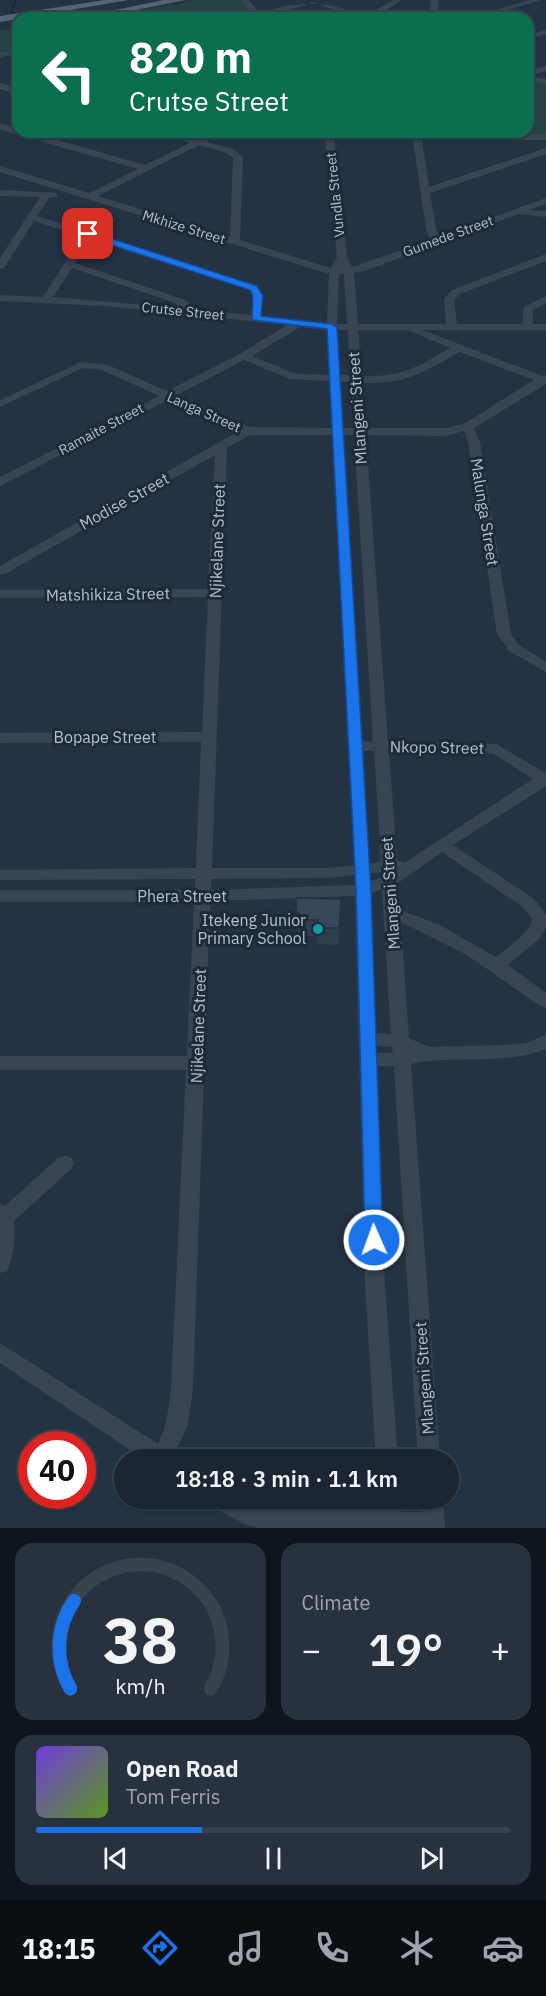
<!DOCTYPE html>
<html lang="en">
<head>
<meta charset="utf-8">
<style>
  body { margin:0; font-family:"IBM Plex Sans",sans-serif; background:#28323e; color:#f1f3f6; height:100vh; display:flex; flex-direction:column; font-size:22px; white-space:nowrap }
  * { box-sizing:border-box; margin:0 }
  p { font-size:20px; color:#a0a5ac }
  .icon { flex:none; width:33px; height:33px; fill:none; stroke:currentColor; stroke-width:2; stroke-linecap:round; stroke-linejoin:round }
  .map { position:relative; height:1528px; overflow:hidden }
  .details { display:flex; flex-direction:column; gap:15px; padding:15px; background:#0f151c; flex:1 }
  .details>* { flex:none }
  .top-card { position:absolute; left:12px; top:12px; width:522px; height:126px; border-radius:18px; box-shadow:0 2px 4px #0004,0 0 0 2px #39434d; background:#0b6e4f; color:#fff; overflow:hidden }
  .speed { position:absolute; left:18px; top:1431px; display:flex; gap:12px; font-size:30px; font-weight:700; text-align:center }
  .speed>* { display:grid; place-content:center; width:78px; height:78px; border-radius:50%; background:#1b2632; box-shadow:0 2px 4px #0004,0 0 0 2px #39434d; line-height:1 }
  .speed .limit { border:9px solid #d22; background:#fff; color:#111 }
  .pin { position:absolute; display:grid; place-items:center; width:51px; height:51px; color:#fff; margin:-26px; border-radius:12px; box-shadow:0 3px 9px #0006 }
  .me { position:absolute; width:66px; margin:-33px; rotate:358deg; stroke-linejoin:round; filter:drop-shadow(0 0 4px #0008) }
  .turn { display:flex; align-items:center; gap:21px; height:126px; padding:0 18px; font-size:27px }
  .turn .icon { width:78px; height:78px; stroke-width:2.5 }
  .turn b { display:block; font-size:42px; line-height:51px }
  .big { font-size:45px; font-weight:600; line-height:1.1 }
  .details .tile { flex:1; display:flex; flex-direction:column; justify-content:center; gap:9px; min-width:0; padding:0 21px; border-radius:18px; background:#28323e }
  .details .dial { align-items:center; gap:0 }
  .dial svg { height:156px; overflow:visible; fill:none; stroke:#39434d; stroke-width:7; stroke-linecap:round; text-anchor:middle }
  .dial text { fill:#f1f3f6; stroke:none }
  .song { display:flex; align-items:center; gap:18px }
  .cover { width:72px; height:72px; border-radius:9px; background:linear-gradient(135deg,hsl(260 70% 55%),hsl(90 70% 35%)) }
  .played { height:6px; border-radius:3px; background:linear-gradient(90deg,#1a73e8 35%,#39434d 35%) }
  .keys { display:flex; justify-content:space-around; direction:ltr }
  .heat { display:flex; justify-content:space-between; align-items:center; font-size:33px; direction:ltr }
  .details .tiles { flex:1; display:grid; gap:15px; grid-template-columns:1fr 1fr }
  .tile:last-child { grid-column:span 2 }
  .trip { position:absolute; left:114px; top:1449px; width:345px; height:60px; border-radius:30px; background:#1b2632; box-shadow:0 2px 4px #0004,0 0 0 2px #39434d; font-weight:600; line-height:60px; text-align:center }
  .tab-bar { display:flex; height:96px; justify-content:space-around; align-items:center; background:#0b0f14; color:#a0a5ac }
  .tab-bar .icon { width:42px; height:42px }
  .tab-bar .selected { color:#1a73e8 }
  .tab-bar b { font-size:27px; color:#f1f3f6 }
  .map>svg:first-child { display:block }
</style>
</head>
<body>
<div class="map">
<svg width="546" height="1528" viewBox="0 0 546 1528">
  <rect width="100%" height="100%" fill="#243343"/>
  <path fill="#264344" d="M192,0H244L257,18H86L179,4Z
    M18,28V51L0,53V31Z
    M528,79L546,80V136L318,132H528Z"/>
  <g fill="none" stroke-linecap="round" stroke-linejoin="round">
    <path stroke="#162b42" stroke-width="2" d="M16,0L11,12L18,16"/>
    <path fill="#394553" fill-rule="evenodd" d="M241,0H249L260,14C296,0 329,0 364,17L393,0H402L373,18H354L314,2L263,18H254Z
      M431,0H439L437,18H429Z
      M529,0H541L482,18H469Z
      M546,30V34L528,39V35Z
      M18,50V54L0,57V53Z
      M546,66V71L528,76V71Z
      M528,77L546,79V83L528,81Z
      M0,83L18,88V94L0,89Z
      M0,123L18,129V132H30L145,165L190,143L157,132H171L197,139L212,132H223L206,142L233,149L243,157L240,240L331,268L337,257L325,138L301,132H333L338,134H546V140H422L429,187L546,148V154L430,193L436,229L439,237L546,198V204L529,210L546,211V217L518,214L365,271L354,273L358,324H446L444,299L452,290L546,254V261L460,294L454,300L457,324H522L524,307L546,296V303L533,310V324H546V330H423L542,376L546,375V384L474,428L480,442L511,634L519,645L546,662V672L509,651L497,634L468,442L464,431L445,436L366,435L388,742L496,744L546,773V786L453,845L533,898L546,914V928L539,939L508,965L546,993V1008L540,1006L467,955L401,922L409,1038L429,1047L507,1045L526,1043L546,1035V1049C503,1066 456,1054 411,1064L440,1460H418L394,1066H377L385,1285L398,1460H376L365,1285L355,896L210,901L193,1388L188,1424L173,1457L175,1460H145L0,1363V1343L158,1444L166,1424L171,1388L186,1070H0V1056H187L194,902H0V890H195V879L0,880V870L196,868L201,742L0,743V733L202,732L208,597L0,598V590L208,589L215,455L5,574L0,575V566L239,431L168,400L0,486V477L159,396L102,370L83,368L0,407V400L81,362L108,365L167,391L240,354L287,325L106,306L0,301V295L43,297L82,236L34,221L4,268L0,269V258L40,197L0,196V190L57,193V197L49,198L37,216L257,286L263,296L261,316L327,323L329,274L0,172V166L89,193L138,169L15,134L0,129ZM334,139L413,140L426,229L431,240L352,267L347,257ZM199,145L227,153L233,158L230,237L98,196ZM90,239L249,290L253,296L251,315L190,309L189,303L183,299L75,263ZM72,268L175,303L179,308L53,297ZM339,274H344L347,324H337ZM300,327L327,330L329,375L296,374L252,356ZM338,330H348L350,375H340ZM358,330H408L450,348C415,368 403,377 362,376ZM460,352L534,380L464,424L445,428H365L362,383C407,384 422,373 460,352ZM244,360L290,379L329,381L332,428L250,427L177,395ZM341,382H351L354,428H343ZM250,435H332L354,865L329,868H212L227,448ZM344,435H354L373,742L362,741ZM363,751H374L381,862L369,863ZM389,751L492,753L533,779L404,863L397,860ZM442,852L521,906C524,909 529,914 531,918C536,929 504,950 496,957L440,925L400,910L398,883ZM381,872L382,877L371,881L370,874ZM354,875L355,885L211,890V879L329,878ZM382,889L391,1034L376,1033L371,893ZM377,1046L392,1047L393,1053H377Z
      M65,1156L72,1158L74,1163L72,1168L14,1221C16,1236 14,1257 7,1271L0,1273V1204L5,1206L58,1158Z
      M207,1498H240L255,1507L279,1509L379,1511L378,1498H400L401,1512H422L421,1498H443L445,1528H257L244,1524L210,1505Z"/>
    <path fill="#576473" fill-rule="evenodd" d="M105,0H129L0,22V16Z
      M164,0H186L110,15L105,12Z"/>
  </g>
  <path fill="#2e3e4d" d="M341,899L338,945L317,944V936H298V930L295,929L296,913Z"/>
  <path fill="#364859" stroke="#26323e" stroke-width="1.5" d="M296,898L341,899L339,928H317L318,920H298L299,913H296Z"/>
  <path fill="#1a73e8" stroke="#114b97" stroke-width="1.5" d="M88,231L257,286L263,296L261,316L332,324L337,327L371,890L383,1240L380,1245L374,1248L368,1245L365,1240L356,890L327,329L252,320L253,296L250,290L84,236L83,234Z"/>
  <circle fill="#0f9aa8" stroke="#1d2a38" stroke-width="2" cx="318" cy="929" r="6"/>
  <g text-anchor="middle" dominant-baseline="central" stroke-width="6" stroke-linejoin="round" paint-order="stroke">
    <g font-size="14" fill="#b6c0cc" stroke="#1d2a38">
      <text transform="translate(335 195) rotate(-96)">Vundla Street</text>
      <text transform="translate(184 227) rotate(17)">Mkhize Street</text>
      <text transform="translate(448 236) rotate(-20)">Gumede Street</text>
      <text transform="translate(183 311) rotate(6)">Crutse Street</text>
      <text transform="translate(204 412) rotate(24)">Langa Street</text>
      <text transform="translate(101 429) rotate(-28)">Ramaite Street</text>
    </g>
    <g font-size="16" fill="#b6c0cc" stroke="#1d2a38">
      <text transform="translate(357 408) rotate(-94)">Mlangeni Street</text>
      <text transform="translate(124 501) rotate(-29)">Modise Street</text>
      <text transform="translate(485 512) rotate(81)">Malunga Street</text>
      <text transform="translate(217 541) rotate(-88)">Njikelane Street</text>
      <text transform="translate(108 594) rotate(-1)">Matshikiza Street</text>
      <text x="105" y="737">Bopape Street</text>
      <text transform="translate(437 747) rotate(1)">Nkopo Street</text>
      <text transform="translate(390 893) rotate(-94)">Mlangeni Street</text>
      <text x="182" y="896">Phera Street</text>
      <text transform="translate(198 1026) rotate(-88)">Njikelane Street</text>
      <text transform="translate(424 1378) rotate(-94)">Mlangeni Street</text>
    </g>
    <g font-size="16" fill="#b6c0cc" stroke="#1d2a38" text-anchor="end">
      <text x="306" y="920">Itekeng Junior<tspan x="306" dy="18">Primary School</tspan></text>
    </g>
  </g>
</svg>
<div class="speed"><div class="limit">40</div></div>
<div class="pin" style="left:88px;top:234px;background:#d93025"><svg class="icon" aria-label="arrive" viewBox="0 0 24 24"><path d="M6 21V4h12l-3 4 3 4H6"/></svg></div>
<svg class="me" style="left:374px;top:1240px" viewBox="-20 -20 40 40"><circle r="17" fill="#1a73e8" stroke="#fff" stroke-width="3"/><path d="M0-11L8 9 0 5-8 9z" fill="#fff"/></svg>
<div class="trip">18:18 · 3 min · 1.1 km</div>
<div class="top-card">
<div class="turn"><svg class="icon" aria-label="left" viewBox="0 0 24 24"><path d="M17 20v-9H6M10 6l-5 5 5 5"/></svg><div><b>820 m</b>Crutse Street</div></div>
</div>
</div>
<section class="details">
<div class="tiles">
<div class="tile dial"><svg viewBox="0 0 100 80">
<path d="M14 69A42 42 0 1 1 86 69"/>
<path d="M14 69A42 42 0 0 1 16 24" stroke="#1a73e8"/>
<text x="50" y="56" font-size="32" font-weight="700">38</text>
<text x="50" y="72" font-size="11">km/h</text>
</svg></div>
<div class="tile"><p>Climate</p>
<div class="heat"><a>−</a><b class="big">19°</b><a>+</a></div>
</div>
<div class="tile">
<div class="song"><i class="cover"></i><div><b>Open Road</b><p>Tom Ferris</p></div></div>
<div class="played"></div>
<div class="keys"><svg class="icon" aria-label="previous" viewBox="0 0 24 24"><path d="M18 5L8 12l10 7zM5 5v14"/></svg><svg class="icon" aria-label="pause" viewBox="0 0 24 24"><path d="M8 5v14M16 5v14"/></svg><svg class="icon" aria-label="next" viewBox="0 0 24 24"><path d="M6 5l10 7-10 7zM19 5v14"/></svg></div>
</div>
</div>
</section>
<nav class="tab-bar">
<b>18:15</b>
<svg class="icon selected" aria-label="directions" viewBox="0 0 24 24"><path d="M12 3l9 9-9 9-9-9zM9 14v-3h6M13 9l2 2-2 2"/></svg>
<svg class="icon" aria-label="music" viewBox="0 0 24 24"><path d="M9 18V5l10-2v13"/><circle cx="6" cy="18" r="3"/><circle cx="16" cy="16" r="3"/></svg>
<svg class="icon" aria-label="phone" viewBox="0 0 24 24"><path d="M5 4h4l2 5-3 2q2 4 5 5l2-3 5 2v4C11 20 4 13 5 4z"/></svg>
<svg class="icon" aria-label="climate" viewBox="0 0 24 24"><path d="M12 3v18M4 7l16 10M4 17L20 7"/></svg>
<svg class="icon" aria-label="car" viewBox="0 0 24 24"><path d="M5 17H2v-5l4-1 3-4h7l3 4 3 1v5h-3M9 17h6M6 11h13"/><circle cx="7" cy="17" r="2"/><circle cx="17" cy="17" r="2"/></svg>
</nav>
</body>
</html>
